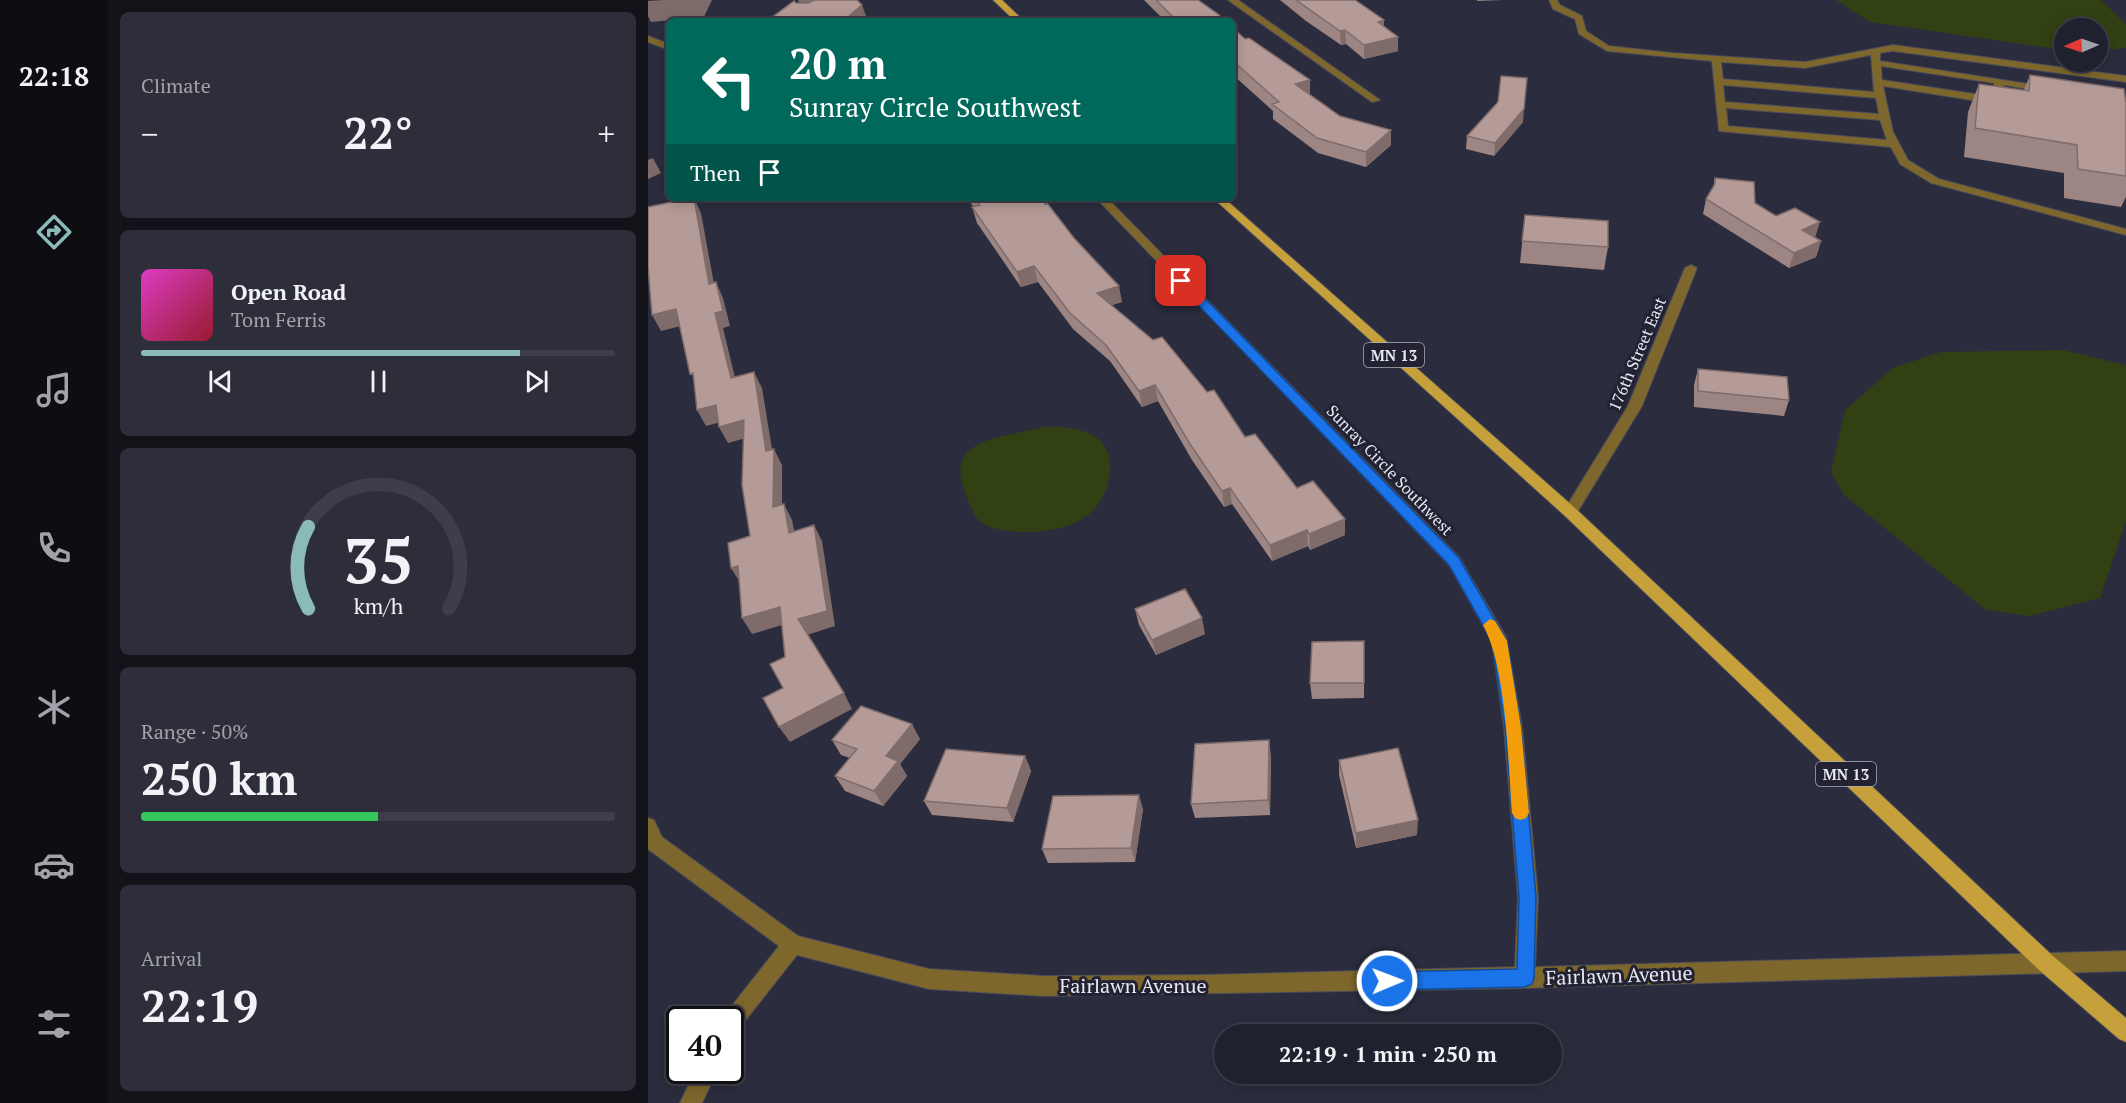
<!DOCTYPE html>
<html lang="en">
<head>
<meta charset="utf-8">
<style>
  body { margin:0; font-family:"PT Serif",serif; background:#2d2e3a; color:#f1f3f6; height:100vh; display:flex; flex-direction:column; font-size:22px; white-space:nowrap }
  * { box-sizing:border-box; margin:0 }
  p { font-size:20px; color:#a2a3aa }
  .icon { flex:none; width:33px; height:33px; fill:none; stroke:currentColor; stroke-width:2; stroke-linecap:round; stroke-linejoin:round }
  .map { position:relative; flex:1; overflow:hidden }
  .side { display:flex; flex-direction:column; gap:12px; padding:12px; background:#121219; width:540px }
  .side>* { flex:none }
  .hud { position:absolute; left:18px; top:18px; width:570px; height:183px; border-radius:9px; box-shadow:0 3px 15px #0003,0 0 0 2px #3d3e4a; background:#00695c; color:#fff; overflow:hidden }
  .needle { width:39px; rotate:268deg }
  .fabs { position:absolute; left:1406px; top:18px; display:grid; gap:12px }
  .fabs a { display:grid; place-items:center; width:54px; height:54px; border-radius:50%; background:#20212e; box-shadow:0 3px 15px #0003,0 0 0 2px #3d3e4a; font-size:30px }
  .speed { position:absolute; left:18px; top:1006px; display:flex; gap:12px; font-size:30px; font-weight:700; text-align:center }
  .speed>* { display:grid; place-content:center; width:78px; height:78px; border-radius:50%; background:#20212e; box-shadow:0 3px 15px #0003,0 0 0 2px #3d3e4a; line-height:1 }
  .speed .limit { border:3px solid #111; border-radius:9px; background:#fff; color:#111 }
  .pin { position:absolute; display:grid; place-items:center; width:51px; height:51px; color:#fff; margin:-26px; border-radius:12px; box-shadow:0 3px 9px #0006 }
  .me { position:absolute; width:66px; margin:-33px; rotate:89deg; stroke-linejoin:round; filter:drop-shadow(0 0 4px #0008) }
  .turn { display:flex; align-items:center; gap:21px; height:126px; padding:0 24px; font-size:27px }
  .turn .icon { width:78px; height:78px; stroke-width:2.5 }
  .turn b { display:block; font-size:42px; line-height:51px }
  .then { display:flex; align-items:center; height:57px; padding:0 24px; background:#0003; gap:12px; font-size:22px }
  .big { font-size:45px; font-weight:800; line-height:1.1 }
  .side .widget { flex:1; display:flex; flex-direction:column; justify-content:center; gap:9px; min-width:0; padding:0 21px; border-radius:9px; background:#2d2e3a }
  .side .dial { align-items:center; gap:0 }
  .dial svg { height:156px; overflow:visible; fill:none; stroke:#3d3e4a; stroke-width:7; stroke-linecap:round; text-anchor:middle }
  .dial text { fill:#f1f3f6; stroke:none }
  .song { display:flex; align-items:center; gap:18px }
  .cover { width:72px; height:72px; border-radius:9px; background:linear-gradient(135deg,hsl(310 70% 55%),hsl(350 70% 35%)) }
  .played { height:6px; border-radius:3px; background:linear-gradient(90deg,#8bbbb9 80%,#3d3e4a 80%) }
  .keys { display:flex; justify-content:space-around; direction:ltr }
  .heat { display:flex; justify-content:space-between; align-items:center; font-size:33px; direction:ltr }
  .charge { height:9px; border-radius:4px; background:linear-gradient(90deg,#34c759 50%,#3d3e4a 0) }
  .trip { position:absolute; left:566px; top:1024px; width:348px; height:60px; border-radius:30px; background:#20212e; box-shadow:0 3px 15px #0003,0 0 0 2px #3d3e4a; font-weight:800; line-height:60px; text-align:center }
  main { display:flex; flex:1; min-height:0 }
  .dock { display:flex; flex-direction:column; width:108px; justify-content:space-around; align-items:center; background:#0d0d12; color:#a2a3aa }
  .dock .icon { width:42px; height:42px }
  .dock .current { color:#8bbbb9 }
  .dock b { font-size:27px; color:#f1f3f6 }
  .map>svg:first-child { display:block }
</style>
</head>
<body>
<main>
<nav class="dock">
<b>22:18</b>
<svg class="icon current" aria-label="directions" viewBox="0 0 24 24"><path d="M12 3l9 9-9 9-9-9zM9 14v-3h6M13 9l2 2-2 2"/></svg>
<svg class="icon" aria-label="music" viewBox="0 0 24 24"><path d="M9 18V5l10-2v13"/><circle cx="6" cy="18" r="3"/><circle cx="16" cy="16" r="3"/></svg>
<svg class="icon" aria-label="phone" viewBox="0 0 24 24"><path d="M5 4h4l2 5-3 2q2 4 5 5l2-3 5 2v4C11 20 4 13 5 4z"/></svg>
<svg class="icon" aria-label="climate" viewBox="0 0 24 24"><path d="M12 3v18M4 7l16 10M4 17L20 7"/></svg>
<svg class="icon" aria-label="car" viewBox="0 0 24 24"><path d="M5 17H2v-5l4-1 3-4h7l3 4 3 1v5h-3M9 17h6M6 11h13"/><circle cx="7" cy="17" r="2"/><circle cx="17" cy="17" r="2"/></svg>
<svg class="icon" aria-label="filters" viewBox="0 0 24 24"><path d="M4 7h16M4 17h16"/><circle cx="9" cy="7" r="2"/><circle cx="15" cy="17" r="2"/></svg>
</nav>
<section class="side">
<div class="widget"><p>Climate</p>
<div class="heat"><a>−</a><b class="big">22°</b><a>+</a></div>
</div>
<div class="widget">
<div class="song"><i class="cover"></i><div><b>Open Road</b><p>Tom Ferris</p></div></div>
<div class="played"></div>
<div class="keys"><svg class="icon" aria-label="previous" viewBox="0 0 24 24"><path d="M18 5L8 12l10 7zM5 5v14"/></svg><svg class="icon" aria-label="pause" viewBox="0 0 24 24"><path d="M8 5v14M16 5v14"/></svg><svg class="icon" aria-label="next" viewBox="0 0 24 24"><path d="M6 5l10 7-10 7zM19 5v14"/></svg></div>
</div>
<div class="widget dial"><svg viewBox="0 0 100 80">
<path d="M14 69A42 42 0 1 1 86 69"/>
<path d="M14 69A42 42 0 0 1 14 27" stroke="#8bbbb9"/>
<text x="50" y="56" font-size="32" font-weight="700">35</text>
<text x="50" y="72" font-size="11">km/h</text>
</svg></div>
<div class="widget"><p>Range · 50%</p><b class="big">250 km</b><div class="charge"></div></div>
<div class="widget"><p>Arrival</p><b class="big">22:19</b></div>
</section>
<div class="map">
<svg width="1478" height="1103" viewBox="0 0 1478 1103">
  <rect width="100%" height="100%" fill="#2b2c3d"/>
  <path fill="#314113" d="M1188,0H1453L1478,24V48L1449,51V28H1416V50L1222,22Z
    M1415,350L1478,365V521L1452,598L1381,616L1338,610L1196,495L1183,472L1197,410L1245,368L1293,352Z
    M396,427C412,426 436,428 449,438C473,456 461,499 440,515C419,531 386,534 361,531C351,530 339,527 331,521C327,517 325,510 322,505C313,484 303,459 329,445C346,436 377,432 396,427Z"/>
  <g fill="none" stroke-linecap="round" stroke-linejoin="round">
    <g stroke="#494a5a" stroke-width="2">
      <path id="minor" d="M580,0H590L732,100L724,102Z
        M901,0H909L912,5L934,16L938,31L961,46L1025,53L1157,62L1245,45L1478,76V82L1245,51L1232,53V61L1400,87L1402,89L1397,92L1356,85L1355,102L1342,103L1235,86L1245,132L1260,160L1291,179L1478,229V235L1283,183L1252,164L1243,147L1071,131L1064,61L959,51L931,34L927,19L905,9ZM1223,55L1226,92L1075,79L1073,62L1157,68ZM1233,66L1346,83L1347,97L1234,80ZM1075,85L1228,98L1231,114L1077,102ZM1078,108L1232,120L1239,140L1080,126Z
        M0,36L21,44V50L0,42Z
        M448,198H459L811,557L858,637L874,727L890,897L887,967L1478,951V971L877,988L396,996L281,989L149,955L89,1031L82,1034V1020H73L75,1017L131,946L0,849V818L6,820L14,837L150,936L281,969L396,976L555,975L867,967L870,897L856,727L844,641L801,565Z
        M1043,265L1049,268L994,406L927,516H917L915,512L980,406L1037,268Z
        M47,1071H69L54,1103H32Z"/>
    </g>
    <g stroke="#494a5a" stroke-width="2">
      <path id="major" d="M345,0H354L376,21H367Z
        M565,198H576L927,508L1405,956L1478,1018V1042L1471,1039L1391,970L917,516Z"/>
    </g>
    <use href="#minor" fill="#7e672c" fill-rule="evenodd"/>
    <use href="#major" fill="#c6a03a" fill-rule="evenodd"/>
  </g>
  <path fill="#9c8583" d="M496,0H550L578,21H517Z
    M632,0H707L736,20V26L750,51L716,59L698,44L693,45L658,21Z
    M829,0H855L829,1Z
    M585,28L662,95L692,116L743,130V145L718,167L670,153L625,119V111L585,75Z
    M1382,75L1478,104V197L1473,207L1416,198V173L1316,157L1320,112L1331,84L1376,90Z
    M875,122L846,156L818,149L819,136Z
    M1067,178L1128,216L1173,241L1168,257L1141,268L1055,214L1058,199L1065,188Z
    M318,198H392L474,302L463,305L697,535L662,550L660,546L624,561L584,504L576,507L544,460L510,401L494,407L462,361L425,329L390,282L373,287L329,223L324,207H326Z
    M877,215L960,247L956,270L872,263Z
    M1050,369L1141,400L1136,416L1046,407V385Z
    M487,609L557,634L508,655L491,625Z
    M716,641V698L664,699L662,683Z
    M272,739L252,764L259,776L235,806L197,791L187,776L202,758L193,755L184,740Z
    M377,756L383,771L365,822L284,815L276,801Z
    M623,756L622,815L547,818L543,804Z
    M691,760L769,835L708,848L691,775Z
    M495,809L487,862L400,863L394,849Z"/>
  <path fill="#7f6c6a" d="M16,0H64L56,17L3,22L0,16V1Z
    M150,0H194L157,18Z
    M214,5L220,21H195Z
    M736,20V34L730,22Z
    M697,30L698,44L693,45L692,31Z
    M750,37V51L716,59V45Z
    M662,80V95L647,84Z
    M876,109L875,122L846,156L847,143Z
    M743,130V145L718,167V152Z
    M5,158L13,173L0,179V160Z
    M46,198L53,213L69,300L61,284Z
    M1172,222L1167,238L1154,230Z
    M1173,241L1168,257L1141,268L1146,253Z
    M386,266L390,282L373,287L369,272Z
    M68,282L75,298L82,326L75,328L91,394L83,378L67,313Z
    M471,286L474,302L452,309L449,293Z
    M28,309L37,325L13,331L4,315Z
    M106,372L114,388L126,461V449L134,465V523L125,507L118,451Z
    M507,385L510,401L494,407L491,391Z
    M68,405L77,421L58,426L49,410Z
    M96,420L105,436L80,443L71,427Z
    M582,488L584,504L576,507L574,491Z
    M136,504L144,520L150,549L141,533Z
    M697,519V535L662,550L661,534Z
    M166,525L174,541L187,626L159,635L150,619Z
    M659,530L660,546L624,561L622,545Z
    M90,566L93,584L83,568Z
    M132,607L141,623L104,634L94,618Z
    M554,618L557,634L508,655L504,640Z
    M196,693L204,709L142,742L131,727Z
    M264,724L272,739L252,764L259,776L235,806L226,791L238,756Z
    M621,740L623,756L622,815L620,800Z
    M377,756L383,771L365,822L359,808Z
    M491,795L495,809L487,862L483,848Z
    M770,820L769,835L708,848V833Z"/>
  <path fill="#b59b98" stroke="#7f6c6a" stroke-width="1.5" d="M167,0H209L214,5L195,21H119L146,1L148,3H160Z
    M508,0H550L570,14L578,21H529Z
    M648,0H707L736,20L730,22L750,37L716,45L697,30L692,31Z
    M585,28L597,39L601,38L662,80L647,84L692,116L743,130L718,152L669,138L624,104L631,102L585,61Z
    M1382,75L1476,89L1478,104V176L1430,169L1429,145L1327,128L1331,84L1381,91Z
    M853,76L879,78L876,109L847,143L819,136L850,102Z
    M1067,178L1106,182L1107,203L1128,216L1147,208L1172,222L1154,230L1173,241L1146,253L1058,199L1067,184Z
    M43,198H46L61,284L68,282L75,311L67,313L83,378L106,372L118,451L126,449L125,507L136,504L141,533L166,525L179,611L150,619L196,693L131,727L115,698L135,688L122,664L137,657L132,607L94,618L90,566L83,568L80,543L102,536L94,485L96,420L71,427L68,405L49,410L45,373L42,374L28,309L4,315L0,267V207Z
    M326,198H392L397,204L399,203L426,238L471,286L449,293L505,340L514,337L559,392L566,390L597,437L607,434L649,488L665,481L697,519L661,534L659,530L622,545L582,488L574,491L542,444L507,385L491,391L458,345L422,313L386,266L369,272L324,207L332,205Z
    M877,215L960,221V247L874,241Z
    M1050,369L1139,377L1141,400L1050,391Z
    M537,589L554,618L504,640L487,609Z
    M716,641V683H662L664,642Z
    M213,706L264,724L238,756L250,761L226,791L187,776L209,749L184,740Z
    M621,740L620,800L543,804L547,744Z
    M750,748L770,820L708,833L691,760Z
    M298,749L377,756L359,808L276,801Z
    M491,795L483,848L394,849L405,796Z"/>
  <path fill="#1a73e8" stroke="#114b97" stroke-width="1.5" d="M529,278H537L811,558L859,641L873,727L888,897L886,978L884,984L877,987L739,990L733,987L730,981L733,974L739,972L869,969L871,897L857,727L844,641L801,565L529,283Z"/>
  <path fill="#f59e0b" d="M842,619L847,621L859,641L873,727L881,813L878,818L872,820L867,818L864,813C860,762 859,669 835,625Z"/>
  <g text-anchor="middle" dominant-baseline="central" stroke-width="6" stroke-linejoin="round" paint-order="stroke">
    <g fill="#223" stroke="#adadbb" stroke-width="1.5">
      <rect x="716" y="343" width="60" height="24" rx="4.5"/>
      <rect x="1168" y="762" width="60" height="24" rx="4.5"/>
    </g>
    <g font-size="15" font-weight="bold" fill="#e8e9f5">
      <text x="746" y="355">MN 13</text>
      <text x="1198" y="774">MN 13</text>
    </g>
    <g font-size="16" fill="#e8e9f5" stroke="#223">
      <text transform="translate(989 354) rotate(-67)">176th Street East</text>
      <text transform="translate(742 470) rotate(46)">Sunray Circle Southwest</text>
    </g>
    <g font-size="20" fill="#e8e9f5" stroke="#223">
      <text transform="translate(971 975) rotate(-2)">Fairlawn Avenue</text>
      <text x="485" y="985">Fairlawn Avenue</text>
    </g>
  </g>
</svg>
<div class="fabs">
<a><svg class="needle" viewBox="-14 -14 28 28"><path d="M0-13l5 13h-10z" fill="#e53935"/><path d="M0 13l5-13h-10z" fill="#a2a3aa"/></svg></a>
</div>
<div class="speed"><div class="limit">40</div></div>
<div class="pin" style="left:533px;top:281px;background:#d93025"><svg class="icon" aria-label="arrive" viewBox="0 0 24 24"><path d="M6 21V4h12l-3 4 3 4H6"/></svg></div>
<svg class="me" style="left:739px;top:981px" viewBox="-20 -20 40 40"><circle r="17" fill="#1a73e8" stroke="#fff" stroke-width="3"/><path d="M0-11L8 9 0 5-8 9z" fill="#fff"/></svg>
<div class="trip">22:19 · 1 min · 250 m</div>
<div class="hud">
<div class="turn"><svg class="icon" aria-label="left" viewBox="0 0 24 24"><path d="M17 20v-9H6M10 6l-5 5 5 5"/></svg><div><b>20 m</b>Sunray Circle Southwest</div></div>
<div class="then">Then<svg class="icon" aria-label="arrive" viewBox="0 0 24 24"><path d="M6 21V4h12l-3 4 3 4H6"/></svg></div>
</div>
</div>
</main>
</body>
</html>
